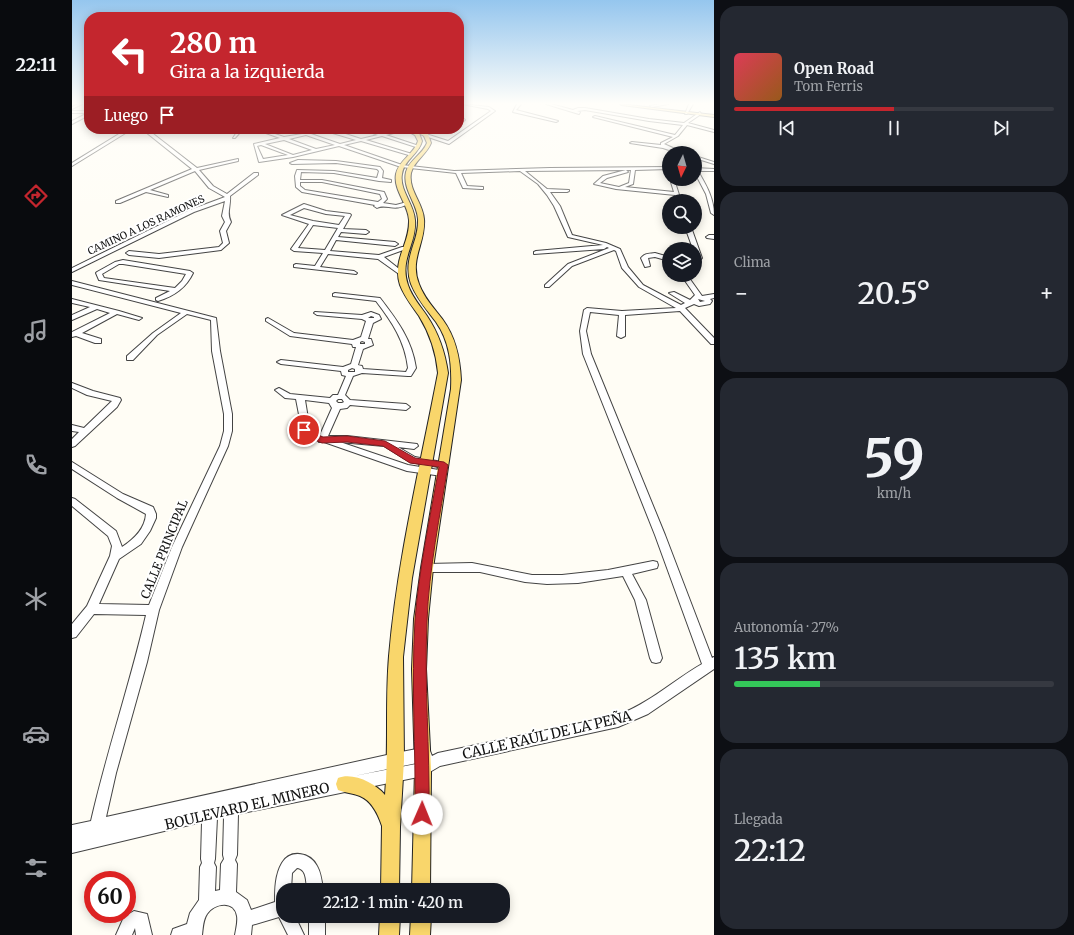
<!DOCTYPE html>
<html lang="es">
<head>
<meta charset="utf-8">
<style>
  body { margin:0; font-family:Merriweather,serif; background:#242831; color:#f1f3f6; height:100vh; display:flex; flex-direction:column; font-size:15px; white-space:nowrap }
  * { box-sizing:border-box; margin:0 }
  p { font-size:13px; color:#9ea1a6 }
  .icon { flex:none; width:22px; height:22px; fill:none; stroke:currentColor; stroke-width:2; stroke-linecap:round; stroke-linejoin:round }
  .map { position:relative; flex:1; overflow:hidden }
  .sheet { display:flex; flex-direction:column; gap:6px; padding:6px; background:#0d0f14; width:360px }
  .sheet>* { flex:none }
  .guide { position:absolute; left:12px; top:12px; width:380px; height:122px; border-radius:16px; box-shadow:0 2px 10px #0003; background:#c4262e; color:#fff; overflow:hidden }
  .needle { width:26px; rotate:185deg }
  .controls { position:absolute; left:590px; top:146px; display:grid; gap:8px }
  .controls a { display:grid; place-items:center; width:40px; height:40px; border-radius:50%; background:#171b24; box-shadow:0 2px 10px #0003; font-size:20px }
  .speed { position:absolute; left:12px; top:871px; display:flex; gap:8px; font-size:20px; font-weight:700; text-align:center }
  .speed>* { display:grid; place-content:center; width:52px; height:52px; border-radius:50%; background:#171b24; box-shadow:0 2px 10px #0003; line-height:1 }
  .speed .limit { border:6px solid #d22; background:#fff; color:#111 }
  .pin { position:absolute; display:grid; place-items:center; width:34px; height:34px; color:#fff; margin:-17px; border:2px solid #fff; border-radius:50%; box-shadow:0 1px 4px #0007 }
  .me { position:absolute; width:44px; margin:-22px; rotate:1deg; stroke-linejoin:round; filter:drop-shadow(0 0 3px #0008) }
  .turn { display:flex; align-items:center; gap:14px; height:84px; padding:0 20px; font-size:18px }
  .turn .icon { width:52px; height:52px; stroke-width:2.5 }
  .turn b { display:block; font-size:28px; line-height:34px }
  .then { display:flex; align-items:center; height:38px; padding:0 20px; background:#0003; gap:8px; font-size:15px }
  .big { font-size:30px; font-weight:600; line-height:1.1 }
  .sheet .card { flex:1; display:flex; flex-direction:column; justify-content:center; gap:6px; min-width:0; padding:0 14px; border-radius:16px; background:#242831 }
  .sheet .dial { align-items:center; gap:0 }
  .dial b { font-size:52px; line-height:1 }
  .song { display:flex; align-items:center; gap:12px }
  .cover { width:48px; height:48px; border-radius:6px; background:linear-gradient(135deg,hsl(350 70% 55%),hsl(30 70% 35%)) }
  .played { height:4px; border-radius:2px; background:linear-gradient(90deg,#c4262e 50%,#363941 50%) }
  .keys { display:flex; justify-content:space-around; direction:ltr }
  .heat { display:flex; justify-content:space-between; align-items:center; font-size:22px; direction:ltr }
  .charge { height:6px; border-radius:3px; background:linear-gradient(90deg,#34c759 27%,#363941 0) }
  .trip { position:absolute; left:204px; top:883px; width:234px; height:40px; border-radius:16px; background:#171b24; box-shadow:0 2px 10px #0003; font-weight:600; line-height:40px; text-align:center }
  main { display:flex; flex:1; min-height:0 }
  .menu { display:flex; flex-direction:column; width:72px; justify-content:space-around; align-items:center; background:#090b0e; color:#9ea1a6 }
  .menu .icon { width:28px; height:28px }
  .menu .current { color:#c4262e }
  .menu b { font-size:18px; color:#f1f3f6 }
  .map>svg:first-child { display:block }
</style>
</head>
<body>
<main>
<nav class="menu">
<b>22:11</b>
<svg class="icon current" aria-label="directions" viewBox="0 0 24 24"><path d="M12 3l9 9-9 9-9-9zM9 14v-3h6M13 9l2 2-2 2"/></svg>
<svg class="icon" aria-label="music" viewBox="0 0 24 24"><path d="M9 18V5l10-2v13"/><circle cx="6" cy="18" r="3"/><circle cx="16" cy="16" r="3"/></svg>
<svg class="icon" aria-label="phone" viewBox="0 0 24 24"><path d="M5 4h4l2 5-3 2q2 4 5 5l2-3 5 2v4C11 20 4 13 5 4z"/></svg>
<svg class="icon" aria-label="climate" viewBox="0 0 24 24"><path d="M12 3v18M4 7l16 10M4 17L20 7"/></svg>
<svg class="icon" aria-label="car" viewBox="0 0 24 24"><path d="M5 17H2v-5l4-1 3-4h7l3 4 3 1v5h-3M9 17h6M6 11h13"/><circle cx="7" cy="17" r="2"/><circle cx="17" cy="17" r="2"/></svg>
<svg class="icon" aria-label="filters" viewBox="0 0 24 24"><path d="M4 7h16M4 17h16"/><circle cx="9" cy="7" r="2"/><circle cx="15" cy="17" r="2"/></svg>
</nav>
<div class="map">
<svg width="642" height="935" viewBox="0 0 642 935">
  <rect width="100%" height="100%" fill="#fffdf5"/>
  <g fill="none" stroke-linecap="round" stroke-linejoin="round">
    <g stroke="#444" stroke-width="2">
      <path id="minor" d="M6,104H10L0,109V107Z
        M390,104L417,107L423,111L377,144L353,136L354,134L376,141L419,111L416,109Z
        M445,104H449L444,110L486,121L484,122L441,112Z
        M474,104H479L501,110L506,108H513L577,119L612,123L628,112L629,114L616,123L642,130V132L615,125L606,136L592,144L612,153H606L591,148L558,143L560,142L589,145V143L601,137L521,117L523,116L603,135L611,125L577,121L513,110L505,111L508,112L507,114Z
        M588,104H596L580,107L578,106Z
        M617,104H621L615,114H613Z
        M0,111H17V115L0,124V121L16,113H0Z
        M387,118L392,119L393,120L389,122Z
        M55,129H60L0,166V163Z
        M70,129H74L77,131L136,129L80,133L125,168L166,159V161L127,170L141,186L155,194L182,173H186V175L158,196C159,206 154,213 159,222L154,231L157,243L149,250L87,258L57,255L54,253L57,251L87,254L147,247L151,243L148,231L153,222L150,216L153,201L122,212L0,272V268L118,210L153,197L137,188L123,171L78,190L96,195V197L74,192L48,203H44V201L120,169Z
        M167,129H171L163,138H161Z
        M218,129H224L234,133L258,129L289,139L306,135L290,129C297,129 305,134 312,133C320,132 328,129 337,129L314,135L347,146V148L310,136L294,140L340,154V156L289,141L272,145L330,165L382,171L478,168L597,167V169L563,170L561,184L553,187L602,192L598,179H602L609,201H605L603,195L544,189L522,184L531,176L554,170L453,171L475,189L497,190V191L495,192H478L488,206L500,235L534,243L548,249L556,267L571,285L609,305L613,303L597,293L602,292L618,300L623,295L609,275H615L630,296L642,294V298L638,299L640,301L638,304L627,306L622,304L613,308L642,338V344H639L608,311L553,315V336L549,338L545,336L547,315L518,312L514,331L519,354L593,535L640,658L642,657V669L576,714L546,727L368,766L351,776L166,814L165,855L163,860L165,864L164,892L175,900L179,910L203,902C203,889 203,875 210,863C218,849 238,852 245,866C249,873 250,882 251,890H235C234,882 235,869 225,868L220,873L219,890H211V916H223L232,935H216L207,917L180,925L179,935H163C164,929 166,922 165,916C162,900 143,903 135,914C131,920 131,927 130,935H99L101,929L115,924L118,913L127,900L128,867L130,863L129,859L130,822L0,853V825L19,821C35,751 58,684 74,615L22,614L4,637L0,638V624L15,606L38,556L40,546L36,536L0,506V498L3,499L44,531L50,547C62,539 73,529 74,514L45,498L0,469V462L51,494L81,507L84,514V518L78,531L69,544L47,559L27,604L77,605L100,547L148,446L152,431V414L140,351L139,320L115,314L85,335L61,360H55V356L81,333L109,313L0,285V281L144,318L148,351L160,414V431L156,446L110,547L87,610L75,662L44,773L34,817L324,753L350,748L358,751L360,756L366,753L546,715C578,703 602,680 630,664L583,535L511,354L508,331L512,310L515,308L550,311L604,308L567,287L550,268L544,251L542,250L500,266L477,287H473V285L496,264L537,248L535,247L532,249L462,254V252L464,251L531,245L496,237L482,206L475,195L466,184L448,171L389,173L395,186L411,187V189H409L391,188L384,173L329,167L267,146L221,157L187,162L182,144L208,138L191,132V130L212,137L230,134ZM254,131L284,140L268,144L239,134ZM234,135L263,145L244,149L217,139ZM212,140L240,150L221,155L193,144ZM189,145L216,155L191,159L185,146ZM554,170H559L557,183L547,187L528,183L535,178L556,172ZM626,299L633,301L628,302ZM350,762L349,763L282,776ZM152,817L151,855L152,859L149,864L148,890L143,891L144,867L142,863L143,859L145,818Z
        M344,129H349L345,131L343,130Z
        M623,156L642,162V164L623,158Z
        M226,160L264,161L308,167L311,171L310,178L319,180V182L307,181L262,173L229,172L228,180H250L312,192L315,199L311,203L324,205L335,202L337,203C323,213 314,203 305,208L302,206L303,205L230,192L224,187L223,176L225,170L262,171L305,178L307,171L305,169L264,163L220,164L218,163ZM228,182H250L308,194L310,199L306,202L233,190L228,186Z
        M623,168L642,169V171H626C634,185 642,198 642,215L639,213L634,194L623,173Z
        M232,204L254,211L278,214L279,215L271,229L294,230L297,232L294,234L269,232L266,237L323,242L326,244L323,246L264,240L258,251L307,255L330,247H334V249L312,257L331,272V274H327L306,259L256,254L248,267L282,271L285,273L284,274L222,267V265L224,264L243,266L251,253L222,251L219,249L237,224L210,215ZM232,208L254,214L273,216L267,225L241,221L218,215ZM241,225L266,228L253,250L226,248Z
        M613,227H619L630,258L629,259L624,258L623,249H621Z
        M637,235H642V239L635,238L634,237Z
        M583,253L597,257V261L583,257L576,258L578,266L573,267L569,258C573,253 577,254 583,253Z
        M51,260L118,271L121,273C114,288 102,296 86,301L84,300V298L98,291L27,280L24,273L25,272L43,262ZM47,264H51L114,274L110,281L103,288L32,278L30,274Z
        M263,293L308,298C325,320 340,340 344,368L339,376H336L290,373L281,376L273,395L278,400L334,404L338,407L334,410L278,405L275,408L268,409L256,436H275L345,444L346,446L342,449L326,447L343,457L375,463L376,465L375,467L372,468L338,462L312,446L268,442L336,465L373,471L375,473L373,475L370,476L335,471L252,442H247L246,440L231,435L224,399L213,398L203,390L207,388L218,394L258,398L261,395H266L274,376L270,375L269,371L209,364L205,362L209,360L271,367L279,364L284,347H281L280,344L218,336L194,321V319L196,318L222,333L281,340L289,337L294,321L290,319L245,315L242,313L243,312L290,315L299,312L307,315L309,319L301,323L296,339H299L301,345L291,349L286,365L290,366L291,369L334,372L336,368C333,341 320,322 304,301L261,296V294ZM299,316L302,317V318H296ZM290,341L293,342V344H288V342ZM280,368L283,369V372H276V370ZM266,399H270L272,402L270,403H266L264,401ZM233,400L257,403L260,408L248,435L238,431Z
        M0,299L47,311L70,318L67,320L45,314L10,333L29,339V343H23L4,336L0,337V332L38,313L25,309L0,320V315L18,307L0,303Z
        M0,383L21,391L48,398L49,400L45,407L3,446L0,447V439L7,432L0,431V425L12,428L40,401L15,395L0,388Z
        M581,561L585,562L586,565L585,568L560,574L574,600L590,658L588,662L584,663L580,662L578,658L563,600L551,576L506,583L475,584L453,582L408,572H355L351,571L350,568L351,565L355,564L400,563L460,575H490L536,570Z
        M62,911L75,914L80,935H64L63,928L60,935H44L52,917Z
        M237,916H253V935H237Z"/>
    </g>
    <g stroke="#222" stroke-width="2">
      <path id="major" d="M548,104L642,115V117L550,105Z
        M332,129H338L347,133L350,141C347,154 332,160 330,174C327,190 342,204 343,220C345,244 327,259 336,285C340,297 349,307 355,316C367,334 373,352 376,373L340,578L331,657L332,760L328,827L327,890H309L310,826C306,814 300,801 288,796C281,793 273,793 266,790L264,784L266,778C281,772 303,783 313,795C317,749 313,702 317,656C325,561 348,467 366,373C364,352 358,334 347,316C340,306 332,296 328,285C320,259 338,244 337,220C336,204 321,190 324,174C327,160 342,154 346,141L343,135Z
        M343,129L356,134L359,143C355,154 342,161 339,173C336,190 351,203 352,219C354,243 337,259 347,284C352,298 362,308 371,320C384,338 388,358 389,380L361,568L356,619L354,669L359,769L358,890H340L343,769L340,669L342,619L349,568L379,389C380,365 378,342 364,322C355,310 345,299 339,284C330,258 347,243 346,219C345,203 330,189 334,172C337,160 350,155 355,143L352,136L343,131Z
        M308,916H328L327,935H307Z
        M339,916H359L358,935H338Z"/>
    </g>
    <use href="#minor" fill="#fff" fill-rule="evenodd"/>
    <use href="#major" fill="#f9d66b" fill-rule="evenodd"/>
  </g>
  <linearGradient id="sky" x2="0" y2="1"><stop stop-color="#95c6ee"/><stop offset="0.44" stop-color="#fffefa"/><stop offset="1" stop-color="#fffefa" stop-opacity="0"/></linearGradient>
  <rect width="642" height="235" fill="url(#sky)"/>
  <path fill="#c4262e" stroke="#7f191e" d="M232,427L237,431L251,437L275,436L313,441L343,458L372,462L376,465C368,516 357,568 355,621C352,685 358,750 357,814L355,819L350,821L345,819L343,814C344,750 339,685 343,620C347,569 358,518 367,467L338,463L311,446L275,442L250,443L231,435L228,430Z"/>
  <g text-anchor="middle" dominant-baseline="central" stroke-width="4" stroke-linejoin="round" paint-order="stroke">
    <g font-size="10" fill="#111" stroke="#fff">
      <text transform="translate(74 225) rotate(-25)">CAMINO A LOS RAMONES</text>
    </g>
    <g font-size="12" fill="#111" stroke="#fff">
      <text transform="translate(92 549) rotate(-68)">CALLE PRINCIPAL</text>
    </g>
    <g font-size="14" fill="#111" stroke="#fff">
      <text transform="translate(475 735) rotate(-13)">CALLE RAÚL DE LA PEÑA</text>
      <text transform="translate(175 806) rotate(-13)">BOULEVARD EL MINERO</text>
    </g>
  </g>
</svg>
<div class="controls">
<a><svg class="needle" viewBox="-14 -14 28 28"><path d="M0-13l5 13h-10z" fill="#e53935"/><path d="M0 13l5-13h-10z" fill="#9ea1a6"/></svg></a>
<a><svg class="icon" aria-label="search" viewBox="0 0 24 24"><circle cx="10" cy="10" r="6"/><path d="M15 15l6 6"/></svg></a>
<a><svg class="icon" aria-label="layers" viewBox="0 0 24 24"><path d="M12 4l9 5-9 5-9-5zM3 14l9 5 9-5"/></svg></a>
</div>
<div class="speed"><div class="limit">60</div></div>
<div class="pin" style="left:232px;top:430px;background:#d93025"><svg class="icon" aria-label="arrive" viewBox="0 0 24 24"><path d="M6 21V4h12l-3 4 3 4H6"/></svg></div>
<svg class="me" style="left:350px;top:814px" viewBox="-20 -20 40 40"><circle r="19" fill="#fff"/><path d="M0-13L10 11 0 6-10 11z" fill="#c4262e"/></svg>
<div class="trip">22:12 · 1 min · 420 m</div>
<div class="guide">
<div class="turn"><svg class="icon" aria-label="left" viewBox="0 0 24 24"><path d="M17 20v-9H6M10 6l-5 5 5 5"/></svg><div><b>280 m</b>Gira a la izquierda</div></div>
<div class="then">Luego<svg class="icon" aria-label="arrive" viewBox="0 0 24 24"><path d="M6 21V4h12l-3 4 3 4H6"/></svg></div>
</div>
</div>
<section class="sheet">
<div class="card">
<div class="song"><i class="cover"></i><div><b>Open Road</b><p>Tom Ferris</p></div></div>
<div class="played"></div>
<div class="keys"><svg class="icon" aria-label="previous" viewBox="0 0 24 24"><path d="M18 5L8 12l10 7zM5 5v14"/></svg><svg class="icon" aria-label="pause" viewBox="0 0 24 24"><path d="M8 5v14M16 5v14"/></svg><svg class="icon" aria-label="next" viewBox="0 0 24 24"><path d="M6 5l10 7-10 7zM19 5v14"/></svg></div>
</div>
<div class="card"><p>Clima</p>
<div class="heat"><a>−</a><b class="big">20.5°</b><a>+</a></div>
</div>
<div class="card dial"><b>59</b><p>km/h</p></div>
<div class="card"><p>Autonomía · 27%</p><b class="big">135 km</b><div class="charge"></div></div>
<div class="card"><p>Llegada</p><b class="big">22:12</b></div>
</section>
</main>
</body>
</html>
